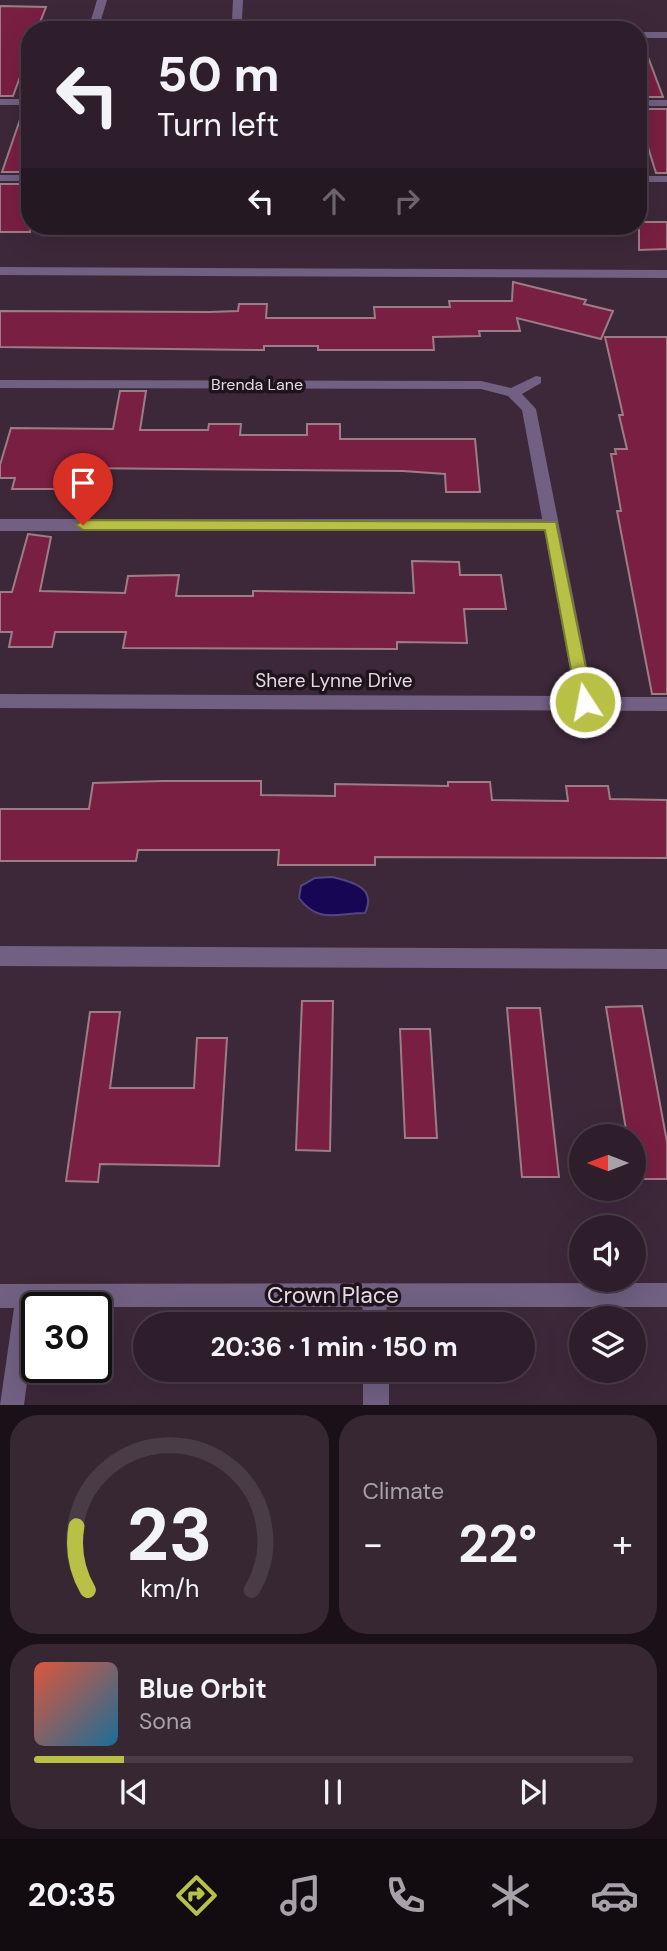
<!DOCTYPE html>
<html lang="en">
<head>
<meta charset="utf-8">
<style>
  body { margin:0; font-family:"DM Sans",sans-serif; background:#362733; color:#f1f3f6; height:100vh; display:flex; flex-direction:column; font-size:26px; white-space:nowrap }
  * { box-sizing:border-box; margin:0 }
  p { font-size:23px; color:#a7a2a9 }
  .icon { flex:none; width:38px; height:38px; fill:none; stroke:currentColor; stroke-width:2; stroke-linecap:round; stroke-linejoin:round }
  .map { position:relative; height:1405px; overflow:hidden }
  .side { display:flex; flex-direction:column; gap:10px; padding:10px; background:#191018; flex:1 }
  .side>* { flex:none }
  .top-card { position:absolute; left:21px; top:21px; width:626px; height:214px; border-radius:28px; box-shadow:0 7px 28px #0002,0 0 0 2px #493c47; background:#2e1e2b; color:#f1f3f6; overflow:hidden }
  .needle { width:46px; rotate:270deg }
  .controls { position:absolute; left:569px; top:1124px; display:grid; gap:14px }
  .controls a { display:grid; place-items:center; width:77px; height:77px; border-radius:50%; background:#2e1e2b; box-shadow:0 7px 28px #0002,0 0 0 2px #493c47; font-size:35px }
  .speed { position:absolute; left:21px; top:1292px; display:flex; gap:14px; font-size:35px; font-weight:700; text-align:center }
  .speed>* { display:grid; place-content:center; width:91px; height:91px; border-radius:50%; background:#2e1e2b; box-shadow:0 7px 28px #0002,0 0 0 2px #493c47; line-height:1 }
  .speed .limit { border:4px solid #111; border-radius:10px; background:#fff; color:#111 }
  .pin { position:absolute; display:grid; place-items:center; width:60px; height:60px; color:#fff; margin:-72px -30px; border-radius:50% 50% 50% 0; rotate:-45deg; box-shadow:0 0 7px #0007 }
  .pin .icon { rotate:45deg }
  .me { position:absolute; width:77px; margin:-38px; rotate:349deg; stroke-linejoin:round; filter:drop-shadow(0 0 5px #0008) }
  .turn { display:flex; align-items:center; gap:24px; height:147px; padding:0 21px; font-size:32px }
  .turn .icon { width:91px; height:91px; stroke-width:2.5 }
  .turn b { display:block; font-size:49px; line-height:60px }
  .lanes { display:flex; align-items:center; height:66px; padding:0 21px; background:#0003; justify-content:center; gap:35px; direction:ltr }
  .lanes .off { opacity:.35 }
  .big { font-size:52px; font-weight:700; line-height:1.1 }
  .side .widget { flex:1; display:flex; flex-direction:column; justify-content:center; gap:10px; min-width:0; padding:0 24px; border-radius:28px; background:#362733 }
  .side .dial { align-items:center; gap:0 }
  .dial svg { height:182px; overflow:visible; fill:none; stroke:#493c47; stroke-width:7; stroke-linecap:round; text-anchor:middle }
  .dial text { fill:#f1f3f6; stroke:none }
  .song { display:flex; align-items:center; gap:21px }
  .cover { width:84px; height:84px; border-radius:10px; background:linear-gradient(135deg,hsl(10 70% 55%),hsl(200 70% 35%)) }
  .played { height:7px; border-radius:4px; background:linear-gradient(90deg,#b9c046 15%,#493c47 15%) }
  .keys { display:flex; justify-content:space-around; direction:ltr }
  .heat { display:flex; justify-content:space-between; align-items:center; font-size:38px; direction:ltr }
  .side .tiles { flex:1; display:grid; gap:10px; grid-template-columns:1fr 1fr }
  .widget:last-child { grid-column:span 2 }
  .trip { position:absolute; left:133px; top:1312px; width:402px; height:70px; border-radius:35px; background:#2e1e2b; box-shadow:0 7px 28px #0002,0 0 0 2px #493c47; font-weight:700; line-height:70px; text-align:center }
  .dock { display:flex; height:112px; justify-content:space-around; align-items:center; background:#120c11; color:#a7a2a9 }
  .dock .icon { width:49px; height:49px }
  .dock .selected { color:#b9c046 }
  .dock b { font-size:32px; color:#f1f3f6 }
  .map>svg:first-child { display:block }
</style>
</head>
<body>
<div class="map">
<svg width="667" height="1405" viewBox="0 0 667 1405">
  <rect width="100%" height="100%" fill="#3d2839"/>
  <path fill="#160654" stroke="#55457f" stroke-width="2" d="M332,877C352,882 377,887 365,913C337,913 318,924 299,898L301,886L315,878Z"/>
  <path fill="#791f41" stroke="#9d7c85" stroke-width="2" d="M0,6L46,7L37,30H30V50L13,96H0Z
    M639,41H642L663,97H639Z
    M24,108H30V172H2Z
    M639,109H667V173H656L639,118Z
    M0,184H30V232H0Z
    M639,222H667V249L639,250Z
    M513,282L586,300L584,304L613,311L601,339L517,318L520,331H479L480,336L433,337L434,350H318V346H264V350L0,347V311L209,312L238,311L239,304H267L266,318H375L374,307H450L449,301H512Z
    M605,337H667V694H652L617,511H621L611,454H616L615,449H627L619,415H623Z
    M120,391H146L140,430H208L209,424H241L240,435H307V424H340V439H475L480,492H446L445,474L403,471L76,468L74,478L59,477L57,489H12L15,478H0V465L11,428L113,429Z
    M28,534L51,537L40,591L125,593L128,576L179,575L176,596H253V591L414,593L412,561L459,562L460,575H501L506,609H464L467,643L397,642V649L123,648L126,632H55L52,647H9L12,632H0V592H12Z
    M163,781H261V795L335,796V784L448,786V782H490L492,800L568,801L566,786H608L610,799L667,800V858L375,857V865H278L279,850H138L136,861H0V809H89L93,783Z
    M302,1001H333L330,1151L296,1150Z
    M642,1006L667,1142V1179H634V1136H627L606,1007Z
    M507,1008H540L559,1177H522Z
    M90,1012H120L110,1088H194L197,1038H227L219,1166L100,1164L98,1182L66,1181Z
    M400,1029H430L437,1138H405Z"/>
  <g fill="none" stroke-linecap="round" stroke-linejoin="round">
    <path fill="#716082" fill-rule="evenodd" d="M97,0H107L98,30H88Z
      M0,99H30V105H0Z
      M639,100H667V106H639Z
      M0,267L667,270V278L0,275Z
      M0,519H551L559,525L551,531H0Z
      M0,946L667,949V969L0,966Z
      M374,1283L383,1286L386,1295L387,1325H363L362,1295L365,1286Z
      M363,1370H389V1405H363Z"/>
    <path fill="#716082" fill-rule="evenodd" d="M233,0H243L242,19L252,26L253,30H240L242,28L232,20Z
      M639,32H667V38H639Z
      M0,175H30V181H0Z
      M639,176H667V182H639Z
      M536,376L541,377V383L522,394L536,409L593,697H667V711L0,708V694L575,696L522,410L508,396L481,389L0,388V380L481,381L511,388Z
      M667,1283V1307H37L24,1405H0L14,1308H0V1284Z"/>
  </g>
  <path fill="#b9c046" stroke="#787d2e" stroke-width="2" d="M83,520L556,522L593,702L585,708L577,702L545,530H83L76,525Z"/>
  <g text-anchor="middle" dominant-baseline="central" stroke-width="7" stroke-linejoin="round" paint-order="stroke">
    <g font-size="16" fill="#e7d9e4" stroke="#1e141c">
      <text x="257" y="384">Brenda Lane</text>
    </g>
    <g font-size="19" fill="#e7d9e4" stroke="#1e141c">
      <text x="334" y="680">Shere Lynne Drive</text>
    </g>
    <g font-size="23" fill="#e7d9e4" stroke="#1e141c">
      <text x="333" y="1295">Crown Place</text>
    </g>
  </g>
</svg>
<div class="controls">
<a><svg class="needle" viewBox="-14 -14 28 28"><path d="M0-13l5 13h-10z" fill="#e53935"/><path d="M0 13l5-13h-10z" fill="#a7a2a9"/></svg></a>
<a><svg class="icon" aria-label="sound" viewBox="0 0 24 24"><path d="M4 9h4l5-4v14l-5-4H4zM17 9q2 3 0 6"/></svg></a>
<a><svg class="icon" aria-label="layers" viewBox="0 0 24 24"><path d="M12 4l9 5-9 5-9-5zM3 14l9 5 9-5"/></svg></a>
</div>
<div class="speed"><div class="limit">30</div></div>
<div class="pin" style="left:83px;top:525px;background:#d93025"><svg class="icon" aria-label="arrive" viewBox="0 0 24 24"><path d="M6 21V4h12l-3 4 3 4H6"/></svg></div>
<svg class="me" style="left:585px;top:702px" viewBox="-20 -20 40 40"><circle r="17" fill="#b9c046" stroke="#fff" stroke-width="3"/><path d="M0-11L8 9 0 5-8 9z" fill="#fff"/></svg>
<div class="trip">20:36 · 1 min · 150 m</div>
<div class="top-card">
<div class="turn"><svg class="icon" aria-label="left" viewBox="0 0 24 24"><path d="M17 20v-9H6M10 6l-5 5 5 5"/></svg><div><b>50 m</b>Turn left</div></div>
<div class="lanes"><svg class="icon" aria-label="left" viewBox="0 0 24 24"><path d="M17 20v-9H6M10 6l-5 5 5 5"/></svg><svg class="icon off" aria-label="ahead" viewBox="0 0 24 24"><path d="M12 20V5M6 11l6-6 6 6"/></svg><svg class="icon off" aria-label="right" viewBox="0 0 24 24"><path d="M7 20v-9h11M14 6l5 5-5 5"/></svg></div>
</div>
</div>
<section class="side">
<div class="tiles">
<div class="widget dial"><svg viewBox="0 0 100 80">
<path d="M14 69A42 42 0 1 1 86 69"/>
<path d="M14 69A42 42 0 0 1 9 41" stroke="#b9c046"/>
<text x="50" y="56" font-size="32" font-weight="700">23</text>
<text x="50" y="72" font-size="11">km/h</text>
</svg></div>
<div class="widget"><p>Climate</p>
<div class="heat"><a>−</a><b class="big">22°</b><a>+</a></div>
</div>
<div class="widget">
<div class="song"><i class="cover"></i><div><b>Blue Orbit</b><p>Sona</p></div></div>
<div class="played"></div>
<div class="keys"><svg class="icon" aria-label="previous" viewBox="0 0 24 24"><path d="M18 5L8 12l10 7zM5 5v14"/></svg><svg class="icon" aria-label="pause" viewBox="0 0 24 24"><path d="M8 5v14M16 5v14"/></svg><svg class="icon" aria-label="next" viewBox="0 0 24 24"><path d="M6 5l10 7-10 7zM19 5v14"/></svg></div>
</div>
</div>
</section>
<nav class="dock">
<b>20:35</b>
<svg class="icon selected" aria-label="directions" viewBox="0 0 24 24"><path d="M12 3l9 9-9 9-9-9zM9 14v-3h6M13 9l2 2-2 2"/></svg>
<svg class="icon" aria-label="music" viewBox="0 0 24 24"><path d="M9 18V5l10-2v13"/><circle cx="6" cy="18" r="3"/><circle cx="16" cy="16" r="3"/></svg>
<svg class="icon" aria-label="phone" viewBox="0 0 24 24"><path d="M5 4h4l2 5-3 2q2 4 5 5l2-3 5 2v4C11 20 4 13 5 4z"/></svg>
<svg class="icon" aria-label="climate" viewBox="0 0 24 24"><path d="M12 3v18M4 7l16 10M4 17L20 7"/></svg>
<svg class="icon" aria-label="car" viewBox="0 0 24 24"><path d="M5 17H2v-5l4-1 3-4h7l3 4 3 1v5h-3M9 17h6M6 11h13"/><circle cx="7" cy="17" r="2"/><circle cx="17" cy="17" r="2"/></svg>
</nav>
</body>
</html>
